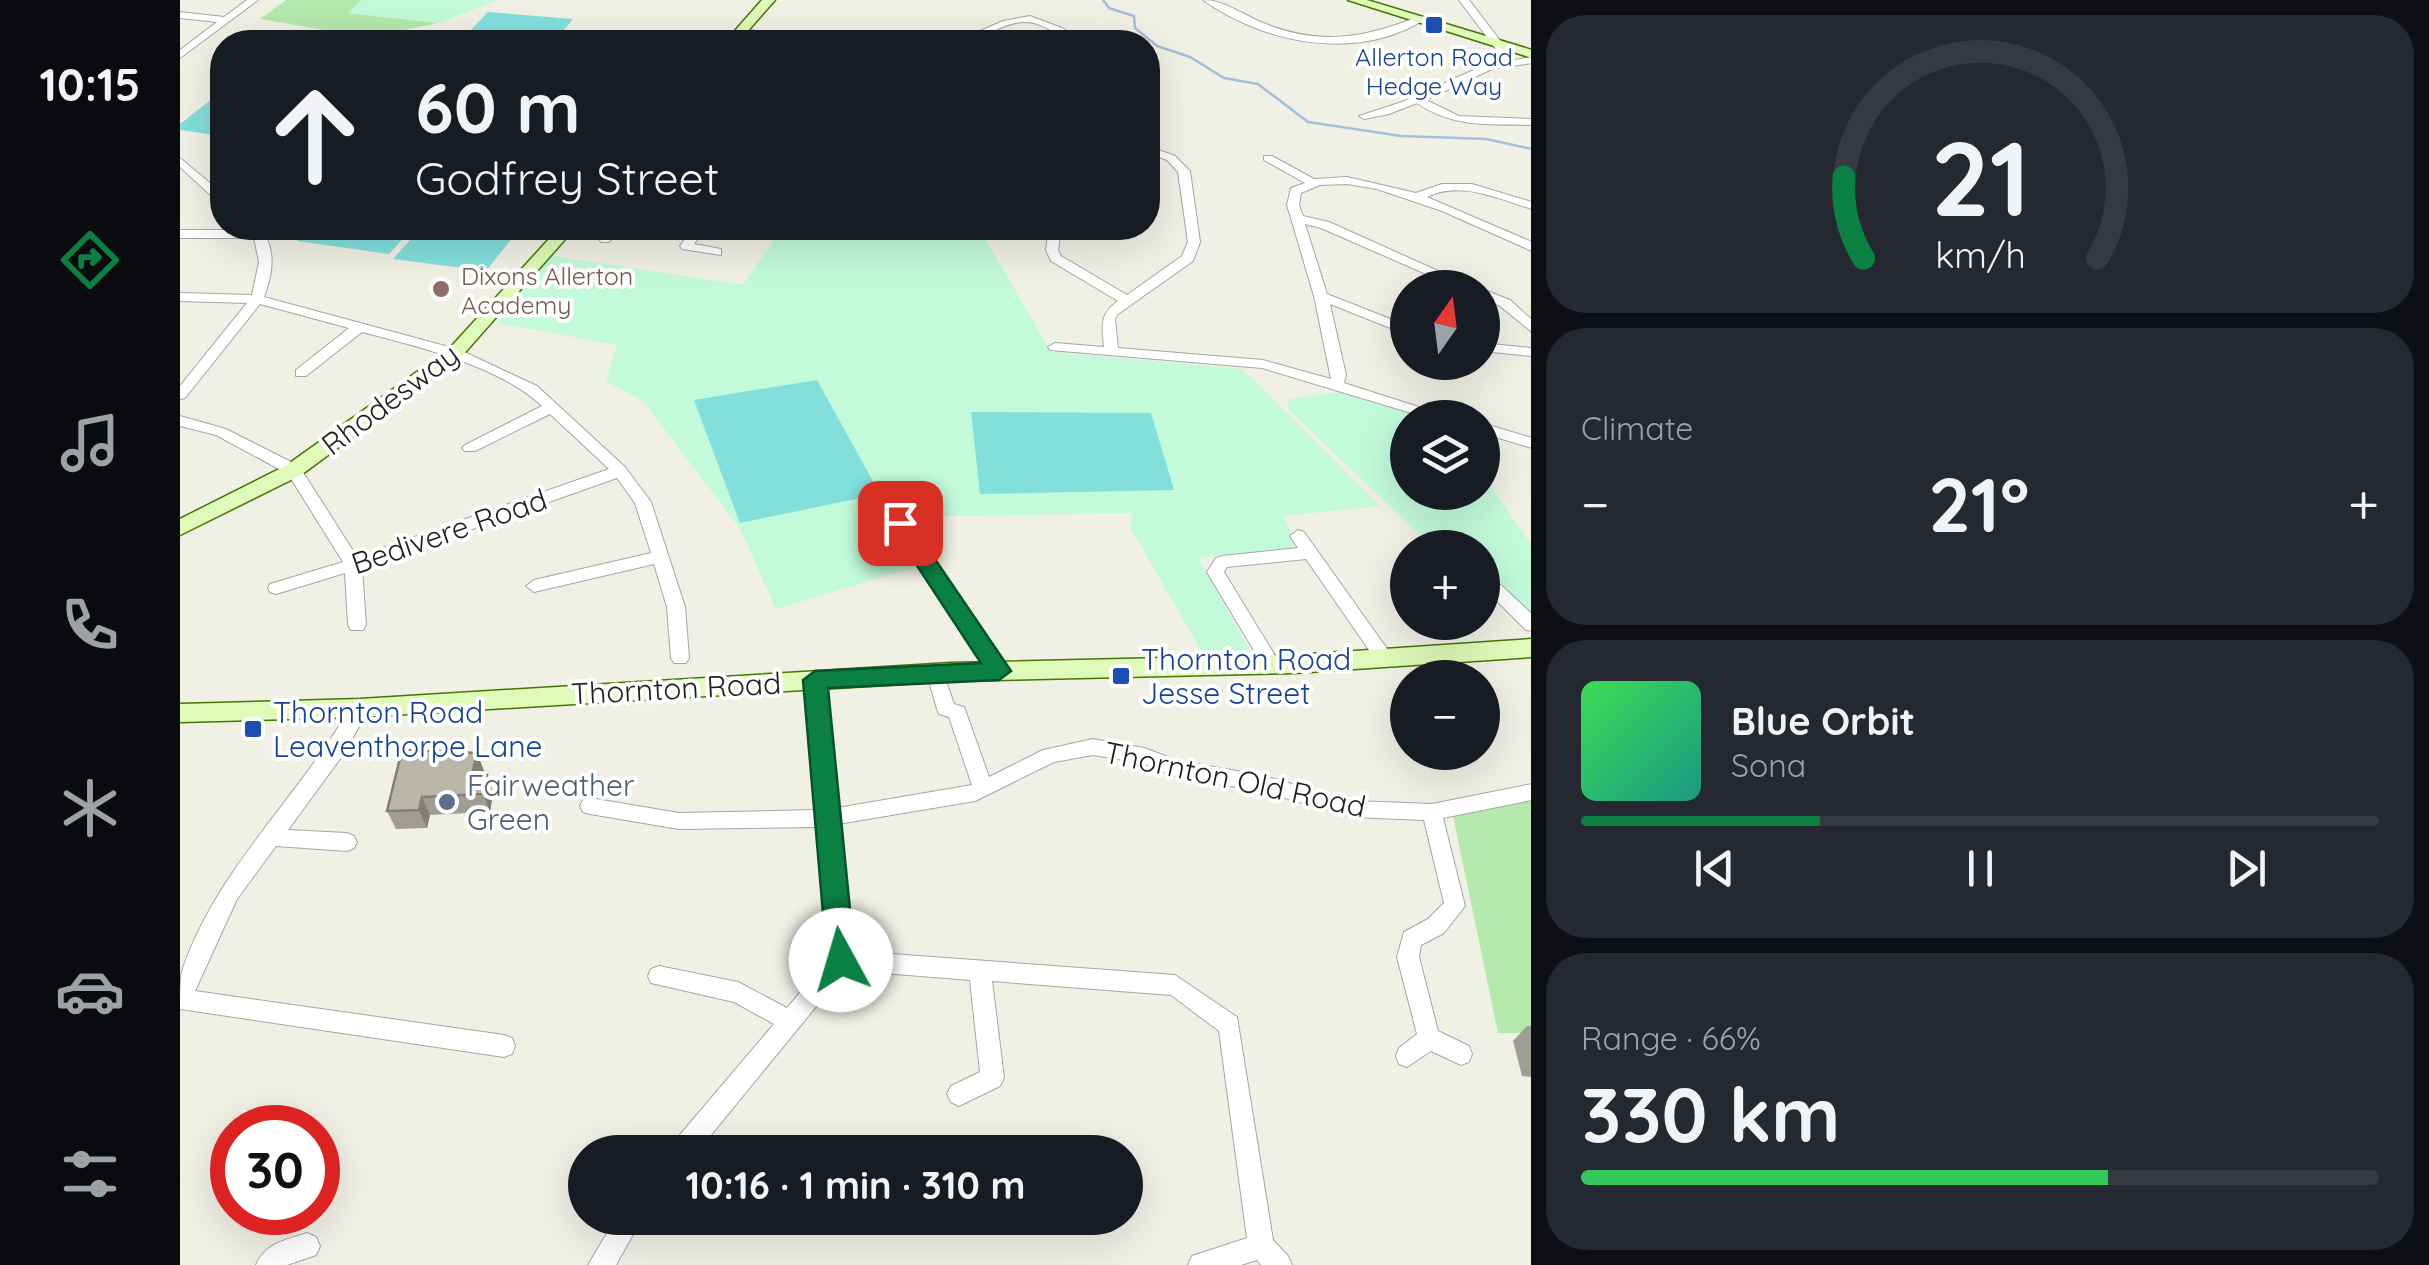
<!DOCTYPE html>
<html lang="en">
<head>
<meta charset="utf-8">
<style>
  body { margin:0; font-family:Quicksand,sans-serif; background:#242831; color:#f1f3f6; height:100vh; display:flex; flex-direction:column; font-size:38px; white-space:nowrap }
  * { box-sizing:border-box; margin:0 }
  p { font-size:32px; color:#9ea1a6 }
  .icon { flex:none; width:55px; height:55px; fill:none; stroke:currentColor; stroke-width:2; stroke-linecap:round; stroke-linejoin:round }
  .map { position:relative; flex:1; overflow:hidden }
  .panel { display:flex; flex-direction:column; gap:15px; padding:15px; background:#0d0f14; width:898px }
  .panel>* { flex:none }
  .banner { position:absolute; left:30px; top:30px; width:950px; height:210px; border-radius:40px; box-shadow:0 10px 40px #0002; background:#171b24; color:#f1f3f6; overflow:hidden }
  .needle { width:65px; rotate:14deg }
  .tools { position:absolute; left:1210px; top:270px; display:grid; gap:20px }
  .tools a { display:grid; place-items:center; width:110px; height:110px; border-radius:50%; background:#171b24; box-shadow:0 10px 40px #0002; font-size:50px }
  .speed { position:absolute; left:30px; top:1105px; display:flex; gap:20px; font-size:50px; font-weight:700; text-align:center }
  .speed>* { display:grid; place-content:center; width:130px; height:130px; border-radius:50%; background:#171b24; box-shadow:0 10px 40px #0002; line-height:1 }
  .speed .limit { border:15px solid #d22; background:#fff; color:#111 }
  .pin { position:absolute; display:grid; place-items:center; width:85px; height:85px; color:#fff; margin:-42px; border-radius:20px; box-shadow:0 5px 15px #0006 }
  .me { position:absolute; width:110px; margin:-55px; rotate:354deg; stroke-linejoin:round; filter:drop-shadow(0 0 8px #0008) }
  .turn { display:flex; align-items:center; gap:35px; height:210px; padding:0 40px; font-size:45px }
  .turn .icon { width:130px; height:130px; stroke-width:2.5 }
  .turn b { display:block; font-size:70px; line-height:85px }
  .big { font-size:75px; font-weight:700; line-height:1.1 }
  .panel .card { flex:1; display:flex; flex-direction:column; justify-content:center; gap:15px; min-width:0; padding:0 35px; border-radius:40px; background:#242831 }
  .panel .dial { align-items:center; gap:0 }
  .dial svg { height:260px; overflow:visible; fill:none; stroke:#363941; stroke-width:7; stroke-linecap:round; text-anchor:middle }
  .dial text { fill:#f1f3f6; stroke:none }
  .song { display:flex; align-items:center; gap:30px }
  .cover { width:120px; height:120px; border-radius:15px; background:linear-gradient(135deg,hsl(130 70% 55%),hsl(170 70% 35%)) }
  .played { height:10px; border-radius:5px; background:linear-gradient(90deg,#0b8043 30%,#363941 30%) }
  .keys { display:flex; justify-content:space-around; direction:ltr }
  .heat { display:flex; justify-content:space-between; align-items:center; font-size:55px; direction:ltr }
  .charge { height:15px; border-radius:8px; background:linear-gradient(90deg,#34c759 66%,#363941 0) }
  .trip { position:absolute; left:388px; top:1135px; width:575px; height:100px; border-radius:50px; background:#171b24; box-shadow:0 10px 40px #0002; font-weight:700; line-height:100px; text-align:center }
  main { display:flex; flex:1; min-height:0 }
  .tabs { display:flex; flex-direction:column; width:180px; justify-content:space-around; align-items:center; background:#090b0e; color:#9ea1a6 }
  .tabs .icon { width:70px; height:70px }
  .tabs .on { color:#0b8043 }
  .tabs b { font-size:45px; color:#f1f3f6 }
  .map>svg:first-child { display:block }
</style>
</head>
<body>
<main>
<nav class="tabs">
<b>10:15</b>
<svg class="icon on" aria-label="directions" viewBox="0 0 24 24"><path d="M12 3l9 9-9 9-9-9zM9 14v-3h6M13 9l2 2-2 2"/></svg>
<svg class="icon" aria-label="music" viewBox="0 0 24 24"><path d="M9 18V5l10-2v13"/><circle cx="6" cy="18" r="3"/><circle cx="16" cy="16" r="3"/></svg>
<svg class="icon" aria-label="phone" viewBox="0 0 24 24"><path d="M5 4h4l2 5-3 2q2 4 5 5l2-3 5 2v4C11 20 4 13 5 4z"/></svg>
<svg class="icon" aria-label="climate" viewBox="0 0 24 24"><path d="M12 3v18M4 7l16 10M4 17L20 7"/></svg>
<svg class="icon" aria-label="car" viewBox="0 0 24 24"><path d="M5 17H2v-5l4-1 3-4h7l3 4 3 1v5h-3M9 17h6M6 11h13"/><circle cx="7" cy="17" r="2"/><circle cx="17" cy="17" r="2"/></svg>
<svg class="icon" aria-label="filters" viewBox="0 0 24 24"><path d="M4 7h16M4 17h16"/><circle cx="9" cy="7" r="2"/><circle cx="15" cy="17" r="2"/></svg>
</nav>
<div class="map">
<svg width="1352" height="1265" viewBox="0 0 1352 1265">
  <rect width="100%" height="100%" fill="#f0f0e5"/>
  <path fill="#b4eaab" d="M106,0H182L169,13L258,23L166,42H128L145,30L80,19Z
    M1351,800V1033H1318L1273,816Z"/>
  <path fill="#c2fada" d="M182,0H318L258,23L168,13Z
    M602,228H799L871,352L1062,369L1200,506L1104,516L1115,544L1107,551L1018,557L1069,649L1022,652L950,527L952,513L714,517L742,565L596,609L561,530L464,402L426,381L437,345L318,323L368,255L563,285Z
    M1160,392L1240,417L1228,418V492H1302L1303,476L1351,544V613L1303,571L1302,548L1265,547L1242,537L1107,408L1109,399Z"/>
  <path fill="#83dfdc" d="M308,12L393,19L374,42L285,36Z
    M42,91V136L0,130V124Z
    M131,228H233L209,254L117,241Z
    M241,228H340L306,271L213,259Z
    M637,380L700,494L560,523L514,400Z
    M791,412L971,413L994,490L800,494Z"/>
  <g fill="none" stroke-linecap="round" stroke-linejoin="round">
    <path stroke="#a5bede" stroke-width="2.5" d="M923,0L929,8L954,16L955,28L977,46L1010,57L1044,78L1078,84L1128,122L1221,136L1306,139L1352,149"/>
    <g stroke="#a6a6a6" stroke-width="2">
      <path id="street" d="M67,0H78L0,58V50L37,22L0,18V12L44,17Z
        M1023,0C1043,0 1062,14 1081,22C1136,46 1185,39 1239,16L1247,18C1180,62 1086,45 1023,0Z
        M1279,0H1289L1329,52V56H1321Z
        M850,16L882,28L903,42C882,43 866,21 844,22C819,23 800,44 775,42L823,21Z
        M560,29L650,39L655,42H628L557,34V30Z
        M1352,57V63L1312,69L1246,100L1279,116L1352,119V125C1311,124 1272,128 1237,103L1209,114L1184,119L1179,116L1222,102L1305,65Z
        M968,76L979,85L972,99L968,100Z
        M968,146L995,156L1010,171L1020,242L1013,261L938,314L935,319L938,348L1083,360L1151,379L1134,296L1107,205L1111,188L1125,183L1084,160V156H1092L1134,179L1167,177L1236,193L1262,184H1292L1352,202V209C1318,199 1281,180 1247,197L1352,242V251L1262,211L1197,189L1167,184L1140,185L1121,193L1119,205L1123,216L1149,222L1296,288H1278L1141,228L1125,224L1147,294L1228,326V335L1150,304L1166,375L1164,383L1273,418H1248L1082,368L870,350L868,347L875,343L924,347C922,326 919,314 938,301L871,261L866,250L869,228H881L878,250L881,256L947,295L1002,256L1008,242L998,172L987,160L968,153Z
        M0,158L42,193V202H38L0,167Z
        M67,228H79C97,246 93,274 84,297L280,350L357,386L445,467L471,502L505,607L509,658L506,663H494L491,658L487,607L474,564L354,592L346,586L354,580L471,553L455,503L437,478L182,568L186,625L183,630H171L168,625L165,573L96,594L90,592L88,588L90,584L163,562L108,474L36,435L0,426V416L46,429L119,466L177,557L429,469L370,414L295,451H285L282,448L285,445L362,406C318,365 239,347 182,332L126,376H116V370L169,328L80,304L5,398L0,399V386L67,303L0,301V293L72,295L79,262L74,238H0V230H68Z
        M429,228H441L429,242H421L419,239Z
        M513,228H525L514,244L541,249V255L502,249L500,246Z
        M1302,289L1330,300L1352,320V332L1320,306L1302,298Z
        M1302,343L1352,348V356L1302,351Z
        M1302,423L1352,438V448L1302,433Z
        M720,517L726,519L825,666L828,671L825,676H813L712,523Z
        M1118,530L1124,532L1210,653L1213,658L1210,663H1198L1126,559L1047,567L1044,572L1100,664L1097,669H1085L1027,572L1036,558L1042,556L1118,548L1110,536Z
        M1228,575V587L1216,586L1214,582L1216,578Z
        M1302,579L1321,585L1352,614V631L1346,630L1309,593L1302,591Z
        M756,667L762,669L774,704L784,707L786,712L809,777L863,750L913,739L964,748L999,761L1080,775L1172,801L1252,804L1352,784V800L1263,818L1285,906L1264,933L1241,945L1239,957L1258,1031L1289,1046L1292,1054L1289,1062L1281,1065L1251,1051L1227,1067L1219,1064L1216,1056L1219,1048L1237,1034L1217,957L1224,932L1248,919L1264,903L1244,820L1172,817L1080,791L997,777L962,763L913,755L874,762L795,801L658,824L671,951L995,975L1057,1017L1093,1240L1108,1256L1112,1265H1081L1077,1260L1061,1265H1008L1012,1256L1067,1238L1039,1031L991,995L812,981L824,1078L820,1086L779,1106L771,1102L767,1094L771,1086L800,1072L790,980L666,970L517,1152H490L493,1143L594,1024L554,1002L471,983L468,976L471,969L479,966L558,982L607,1008L650,957L639,827L499,829L410,814L403,812L400,806L403,800L410,798L499,813L637,810L626,680L629,675H641L644,680L657,808L792,785L769,717L759,714L757,709L747,674L750,669Z
        M180,701L187,703L189,708L165,752L108,830L167,833L174,836L177,842L174,848L167,851L96,846L57,899L15,991L324,1035L332,1038L335,1046L332,1054L324,1057L0,1009C0,997 0,982 2,971C36,869 121,795 173,703Z
        M436,1218H462L436,1265H408Z
        M127,1233L136,1237L140,1246L136,1255L107,1265H76C85,1243 106,1240 127,1233Z"/>
    </g>
    <g stroke="#437804" stroke-width="3">
      <path id="secondary" d="M582,0H595L558,42H545Z
        M1168,0H1187L1352,50V58Z
        M379,228H395L281,357L121,475L0,535V519L107,465L269,349Z
        M1352,639V657L1115,673L771,681L180,717L0,722V704L180,699L771,663L1115,655Z"/>
    </g>
    <use href="#street" fill="#fff" fill-rule="evenodd"/>
    <use href="#secondary" fill="#e0fab9" fill-rule="evenodd"/>
  </g>
  <path fill="#a09d92" d="M297,753L304,771L303,775H307L313,793L310,812L250,815L247,828L216,829L207,811Z
    M1347,1026H1352V1077L1342,1076L1333,1041Z"/>
  <path fill="#827f77" d="M297,753L304,771L299,793L292,775Z
    M307,775L313,793L310,812L303,794Z
    M242,797L250,815L247,828L239,810Z"/>
  <path fill="#bab6aa" stroke="#827f77" stroke-width="2.5" d="M222,750L297,753L292,775H307L303,794L242,797L239,810L207,811Z"/>
  <path fill="#0b8043" stroke="#07532c" stroke-width="2.5" d="M720,516L727,518L831,671L819,680L648,688L675,960L671,969L661,972L651,969L647,960L623,680L635,671L801,663L709,523Z"/>
  <g fill="#1a4fb4" stroke="#fff" stroke-width="4">
    <rect x="1244" y="15" width="20" height="20" rx="5"/>
    <rect x="931" y="666" width="20" height="20" rx="5"/>
    <rect x="63" y="719" width="20" height="20" rx="5"/>
  </g>
  <circle fill="#8d6e63" stroke="#fff" stroke-width="4" cx="261" cy="289" r="10"/>
  <circle fill="#5c6f8a" stroke="#fff" stroke-width="4" cx="267" cy="802" r="10"/>
  <g text-anchor="middle" dominant-baseline="central" stroke-width="8" stroke-linejoin="round" paint-order="stroke">
    <g font-size="25" fill="#164399" stroke="#fff">
      <text x="1254" y="56">Allerton Road<tspan x="1254" dy="29">Hedge Way</tspan></text>
    </g>
    <g font-size="25" fill="#785e54" stroke="#fff" text-anchor="start">
      <text x="281" y="275">Dixons Allerton<tspan x="281" dy="29">Academy</tspan></text>
    </g>
    <g font-size="30" fill="#1f1f1f" stroke="#fff">
      <text transform="translate(210 399) rotate(-37)">Rhodesway</text>
      <text transform="translate(269 531) rotate(-19)">Bedivere Road</text>
      <text transform="translate(496 688) rotate(-3)">Thornton Road</text>
      <text transform="translate(1055 779) rotate(12)">Thornton Old Road</text>
    </g>
    <g font-size="30" fill="#164399" stroke="#fff" text-anchor="start">
      <text x="961" y="659">Thornton Road<tspan x="961" dy="34">Jesse Street</tspan></text>
      <text x="93" y="712">Thornton Road<tspan x="93" dy="34">Leaventhorpe Lane</tspan></text>
    </g>
    <g font-size="30" fill="#4e5e75" stroke="#fff" text-anchor="start">
      <text x="287" y="785">Fairweather<tspan x="287" dy="34">Green</tspan></text>
    </g>
  </g>
</svg>
<div class="tools">
<a><svg class="needle" viewBox="-14 -14 28 28"><path d="M0-13l5 13h-10z" fill="#e53935"/><path d="M0 13l5-13h-10z" fill="#9ea1a6"/></svg></a>
<a><svg class="icon" aria-label="layers" viewBox="0 0 24 24"><path d="M12 4l9 5-9 5-9-5zM3 14l9 5 9-5"/></svg></a>
<a>+</a>
<a>−</a>
</div>
<div class="speed"><div class="limit">30</div></div>
<div class="pin" style="left:720px;top:523px;background:#d93025"><svg class="icon" aria-label="arrive" viewBox="0 0 24 24"><path d="M6 21V4h12l-3 4 3 4H6"/></svg></div>
<svg class="me" style="left:661px;top:960px" viewBox="-20 -20 40 40"><circle r="19" fill="#fff"/><path d="M0-13L10 11 0 6-10 11z" fill="#0b8043"/></svg>
<div class="trip">10:16 · 1 min · 310 m</div>
<div class="banner">
<div class="turn"><svg class="icon" aria-label="ahead" viewBox="0 0 24 24"><path d="M12 20V5M6 11l6-6 6 6"/></svg><div><b>60 m</b>Godfrey Street</div></div>
</div>
</div>
<section class="panel">
<div class="card dial"><svg viewBox="0 0 100 80">
<path d="M14 69A42 42 0 1 1 86 69"/>
<path d="M14 69A42 42 0 0 1 8 44" stroke="#0b8043"/>
<text x="50" y="56" font-size="32" font-weight="700">21</text>
<text x="50" y="72" font-size="11">km/h</text>
</svg></div>
<div class="card"><p>Climate</p>
<div class="heat"><a>−</a><b class="big">21°</b><a>+</a></div>
</div>
<div class="card">
<div class="song"><i class="cover"></i><div><b>Blue Orbit</b><p>Sona</p></div></div>
<div class="played"></div>
<div class="keys"><svg class="icon" aria-label="previous" viewBox="0 0 24 24"><path d="M18 5L8 12l10 7zM5 5v14"/></svg><svg class="icon" aria-label="pause" viewBox="0 0 24 24"><path d="M8 5v14M16 5v14"/></svg><svg class="icon" aria-label="next" viewBox="0 0 24 24"><path d="M6 5l10 7-10 7zM19 5v14"/></svg></div>
</div>
<div class="card"><p>Range · 66%</p><b class="big">330 km</b><div class="charge"></div></div>
</section>
</main>
</body>
</html>
